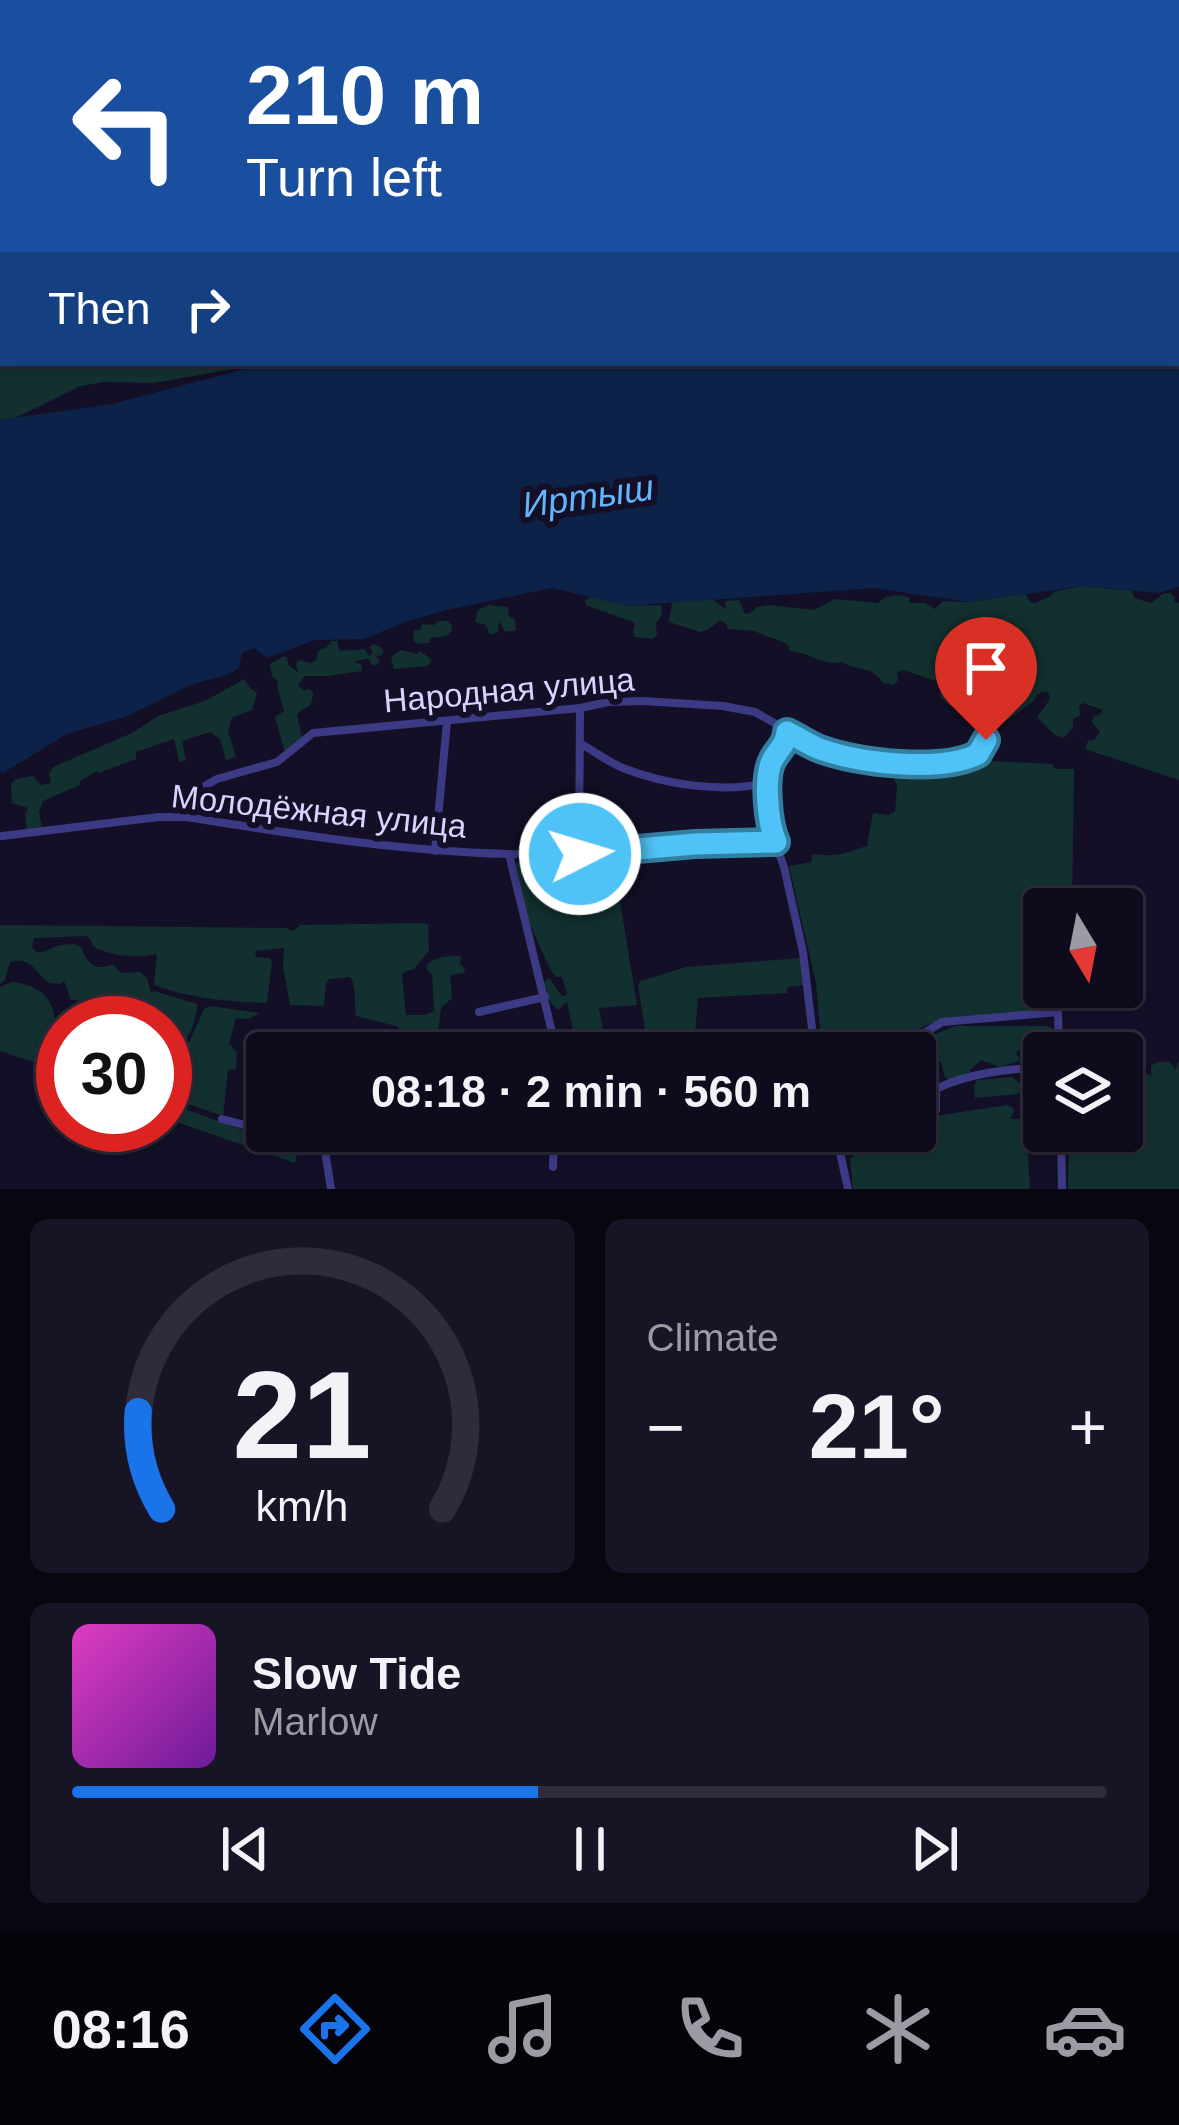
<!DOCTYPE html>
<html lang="en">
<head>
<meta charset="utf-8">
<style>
  body { margin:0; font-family:Arial,sans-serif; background:#171425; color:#f1f3f6; height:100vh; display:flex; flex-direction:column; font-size:45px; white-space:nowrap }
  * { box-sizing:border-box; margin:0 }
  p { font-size:39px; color:#9b9ba3 }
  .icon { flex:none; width:66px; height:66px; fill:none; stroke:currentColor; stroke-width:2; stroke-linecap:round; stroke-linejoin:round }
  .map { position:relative; height:1189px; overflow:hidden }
  .drawer { display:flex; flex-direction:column; gap:30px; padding:30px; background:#08060f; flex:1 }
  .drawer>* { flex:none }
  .banner { position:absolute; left:0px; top:0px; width:1179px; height:366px; box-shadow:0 3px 9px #0004,0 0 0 3px #2e2b3b; background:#1a4fa0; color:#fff; overflow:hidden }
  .needle { width:78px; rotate:170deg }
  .buttons { position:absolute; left:1023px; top:888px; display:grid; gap:24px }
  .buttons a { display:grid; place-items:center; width:120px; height:120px; border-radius:12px; background:#0e0b1c; box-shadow:0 3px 9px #0004,0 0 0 3px #2e2b3b; font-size:60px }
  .speed { position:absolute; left:36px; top:996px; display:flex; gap:24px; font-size:60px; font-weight:700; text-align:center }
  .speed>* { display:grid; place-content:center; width:156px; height:156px; border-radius:50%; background:#0e0b1c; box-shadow:0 3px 9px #0004,0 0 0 3px #2e2b3b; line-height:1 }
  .speed .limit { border:18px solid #d22; background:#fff; color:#111 }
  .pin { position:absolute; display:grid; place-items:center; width:102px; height:102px; color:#fff; margin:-123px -51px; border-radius:50% 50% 50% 0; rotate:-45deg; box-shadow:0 0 12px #0007 }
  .pin .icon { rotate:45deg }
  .me { position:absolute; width:132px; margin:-66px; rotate:85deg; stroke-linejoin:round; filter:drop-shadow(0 0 9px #0008) }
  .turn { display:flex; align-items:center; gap:42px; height:252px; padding:0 48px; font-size:54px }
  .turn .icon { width:156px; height:156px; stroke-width:2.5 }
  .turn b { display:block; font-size:84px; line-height:102px }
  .then { display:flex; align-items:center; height:114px; padding:0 48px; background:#0003; gap:24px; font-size:45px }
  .big { font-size:90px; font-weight:800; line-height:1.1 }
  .drawer .widget { flex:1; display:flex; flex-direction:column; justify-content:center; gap:18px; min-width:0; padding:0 42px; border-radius:18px; background:#171425 }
  .drawer .dial { align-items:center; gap:0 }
  .dial svg { height:312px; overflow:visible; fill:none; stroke:#2e2b3b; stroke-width:7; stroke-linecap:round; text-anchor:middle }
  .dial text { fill:#f1f3f6; stroke:none }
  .song { display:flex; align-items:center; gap:36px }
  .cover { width:144px; height:144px; border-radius:18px; background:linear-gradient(135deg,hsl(310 70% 55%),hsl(280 70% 35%)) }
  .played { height:12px; border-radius:6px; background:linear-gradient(90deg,#1a73e8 45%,#2e2b3b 45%) }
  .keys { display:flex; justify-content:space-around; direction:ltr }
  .heat { display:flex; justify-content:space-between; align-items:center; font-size:66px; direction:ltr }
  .drawer .tiles { flex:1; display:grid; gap:30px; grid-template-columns:1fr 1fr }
  .widget:last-child { grid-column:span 2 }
  .trip { position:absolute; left:246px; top:1032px; width:690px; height:120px; border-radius:12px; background:#0e0b1c; box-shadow:0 3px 9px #0004,0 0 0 3px #2e2b3b; font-weight:800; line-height:120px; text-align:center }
  .menu { display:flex; height:192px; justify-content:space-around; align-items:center; background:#06040b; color:#9b9ba3 }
  .menu .icon { width:84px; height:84px }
  .menu .active { color:#1a73e8 }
  .menu b { font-size:54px; color:#f1f3f6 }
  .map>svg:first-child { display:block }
</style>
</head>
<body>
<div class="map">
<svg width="1179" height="1189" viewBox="0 0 1179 1189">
  <rect width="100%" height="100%" fill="#130f26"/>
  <path fill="#12302f" d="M0,0H95L96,3H3V188L0,189Z
    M126,0H1179V59H1176V3H128Z
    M0,272H3V363H268L154,383L104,382L81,386L13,419L0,420Z
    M1083,586L1132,591L1134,598L1151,603L1164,593H1170L1175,597L1174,601L1179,603V780L1085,749L1088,741L1094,740L1100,732L1092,722L1094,716L1099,715L1103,710L1084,703L1079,706L1080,716L1073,719V728L1063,738L1055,735L1037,717L1050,699L1048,692C1040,691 1037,693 1034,701C1020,710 1008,724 989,725L964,707L959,709L949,705L940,697L941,683L904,670L897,672L898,680L893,685L882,682C873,666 856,671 842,662C822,667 809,652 790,651L787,644L754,631L728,629L726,624L720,620L707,630L700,632L669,622L672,602L713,599L725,609L726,601L739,600L745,614L750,613L757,607L769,605L814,610L835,599L878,603C885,594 898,594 909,597L910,603H925L935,609L943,601L969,602L1026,594L1030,602L1035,603L1051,596L1053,592Z
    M592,597L628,606L661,605L662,615L656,623L657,635L653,639L635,637L633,632L635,623L586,605L585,600Z
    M488,605L508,607L509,616L515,620L516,630L505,632L499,620L498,632L490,635L486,625L475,622L478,610Z
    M439,621H447L452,625V630L447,636L430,638L429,643L418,644L413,640L414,630H420L422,624L433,625Z
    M331,641H337L340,651L365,649L369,656L373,652L369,647L373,644L381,647L384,652L380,656L375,655L380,662L375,666L371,664L369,658L356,661L355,663L361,664L362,671L327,676H305L298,685L303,690L310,689L313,693C312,712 305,704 297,715L302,737L285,753L275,717L284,711L277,686L278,681L272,677L270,664L282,657H287L288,664L298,673L296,664L299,660L310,663L316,660L318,651L327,647Z
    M401,650L417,654L420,651L432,660L428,666L394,669L391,657Z
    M244,679L249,687L257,693L252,710L232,718L228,731L236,757L226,760L220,739L210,732L182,741L186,760L179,762L174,739L136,752V759L99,773L97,771L80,781V785L43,801L39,812L43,831L27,833L25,815L28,808L12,803L11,784L16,779L33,776L41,785L51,783L49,774L53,767L132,733L158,716L205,701Z
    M990,761L1052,764L1055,769H1074L1072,909H1044V987H1071V997L1043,1010L941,1020L924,1026L885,1053H822L816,983L789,866L811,862L812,854C842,857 840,854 867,846L873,813L889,815L895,812L897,786L891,771L892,766L955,768L956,765Z
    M529,859L535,865C536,880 533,891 543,903C570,902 570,900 577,877L581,878L585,892C596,898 603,888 611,881L617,883L637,1005L599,1008L607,1053H578L567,1002L558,1010L550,1002L544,984L547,979H550L562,996H565L567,993L562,977H556C549,969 547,961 542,951C527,920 521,899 514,865L520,860Z
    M423,923L428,925L429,951L414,969L404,972L402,976L406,1015H425L434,1011L432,974L428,971L426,966C435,956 448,956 461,956L460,963L465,969L464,973L450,975L452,998L441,1008L438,1031C428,1037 416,1044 404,1039L400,1029L396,1026L356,1016C353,1002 358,989 350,977L329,979L326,984L324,1006L290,1005L283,966L284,948L255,951L256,957L269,958L272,961L267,1003C231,1002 187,998 154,985L157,954C138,959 110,956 92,946V941L86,936L34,938L32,947L36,952H43L60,945L74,944L81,947C88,964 94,972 113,964L121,973L140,972L147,978L151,993L154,991L197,1004C197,1029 181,1048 165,1067V1023H100L96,1012L89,1009L85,1001L71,1000L64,981L60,984L49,983C35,972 31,956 10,962L5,980L0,984V925L286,928L292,931L301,925Z
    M801,958L804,985L787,987V993L698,998L695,1033L673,1035L675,1053H664L662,1047H658L653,1042H647L638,985L641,981L686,967Z
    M12,982C31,983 53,995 54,1016C54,1027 51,1025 54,1035C60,1054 63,1048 63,1072L0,1051V987Z
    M210,1006L260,1013L248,1019L236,1018L229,1043L237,1053L236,1069L228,1070L223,1116L165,1096V1073L185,1051L204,1009Z
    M955,1026H1048L1055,1030V1034L1036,1044L1057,1045V1053H1045V1046H1034L1033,1066L1028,1065L1025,1054L1018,1050L1016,1054L1021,1060L1000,1067L981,1060L970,1070L969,1077L949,1081L945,1077L941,1062L938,1061L940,1084L918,1085L915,1082V1053H901L916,1042Z
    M1179,1061V1189H1068L1069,1131H1122V1070L1143,1071L1151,1076V1066L1157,1062H1170L1175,1069Z
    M1012,1077L1021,1084L1022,1089L1018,1094L975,1098L974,1085L977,1080Z
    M165,1102L274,1141L291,1137L292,1150H298L295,1163L165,1118Z
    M1008,1105L1015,1110L1010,1119H1026L1030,1189H853L850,1160L856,1152L870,1148L867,1131H915V1119Z"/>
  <path fill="#0c2248" d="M1176,269H1179V587L1158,593L1083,586L969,602L873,588L628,606L552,588L447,610L405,622L364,639L315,640L267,658L254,648L242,653L239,668L227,675L193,684L125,717L67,734L3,773L0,771V420L112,404L268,363H1176Z"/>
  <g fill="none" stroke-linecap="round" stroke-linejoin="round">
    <path stroke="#3d3a85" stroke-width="8" d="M111,0L112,3
      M577,0L578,3
      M1176,56H1179
      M787,732L786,743L771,762L768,774L771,831L784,867L803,952L815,1053
      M581,744C596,752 608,762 623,768C666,785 722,793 767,783
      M180,817L201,788L217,779L277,762L313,733L580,708L608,702L643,701L723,706L755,712L820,749L886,763L948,764L978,755L988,731
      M2,836L159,817H186C293,834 399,851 508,854C570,856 631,848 693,844C720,842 748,845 776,841
      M435,851L447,722
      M579,853L580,708
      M509,854L557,1053
      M479,1012L545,997
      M892,1053L942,1022L1058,1012L1059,1053
      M936,1110V1089C968,1073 1009,1069 1044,1067
      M222,1119L267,1131
      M322,1131L331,1189
      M669,1131L670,1135L676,1131
      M833,1131L837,1139L848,1189
      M1061,1131L1062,1189
      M553,1167L554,1131"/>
  </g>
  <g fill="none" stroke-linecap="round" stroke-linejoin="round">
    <g stroke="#337fa1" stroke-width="30">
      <path id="route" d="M580,854L695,844L776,842C768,824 763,776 773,759C780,747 785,746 787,732C798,737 809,745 820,749C859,763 941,773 978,754L986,740"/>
    </g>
    <use href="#route" stroke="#4fc3f7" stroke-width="21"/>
  </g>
  <g text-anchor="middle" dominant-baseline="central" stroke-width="12" stroke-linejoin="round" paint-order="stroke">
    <g font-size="33" fill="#d9d4ff" stroke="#130f26">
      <text transform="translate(509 690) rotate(-5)">Народная улица</text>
      <text transform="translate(319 811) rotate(6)">Молодёжная улица</text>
    </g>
    <g font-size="36" font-style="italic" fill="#62b6ff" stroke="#130f26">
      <text transform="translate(588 496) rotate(-8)">Иртыш</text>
    </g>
  </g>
</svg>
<div class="buttons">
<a><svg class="needle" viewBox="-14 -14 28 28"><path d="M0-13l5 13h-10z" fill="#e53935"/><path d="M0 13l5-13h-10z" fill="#9b9ba3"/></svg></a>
<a><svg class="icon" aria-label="layers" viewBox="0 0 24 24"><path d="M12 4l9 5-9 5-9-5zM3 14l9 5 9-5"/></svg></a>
</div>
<div class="speed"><div class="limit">30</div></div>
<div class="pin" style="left:986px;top:740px;background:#d93025"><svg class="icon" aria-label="arrive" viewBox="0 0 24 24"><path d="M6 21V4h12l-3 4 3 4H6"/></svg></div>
<svg class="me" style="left:580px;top:854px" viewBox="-20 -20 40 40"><circle r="17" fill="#4fc3f7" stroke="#fff" stroke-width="3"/><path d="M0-11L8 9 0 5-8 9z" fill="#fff"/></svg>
<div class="trip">08:18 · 2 min · 560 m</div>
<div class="banner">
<div class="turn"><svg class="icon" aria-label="left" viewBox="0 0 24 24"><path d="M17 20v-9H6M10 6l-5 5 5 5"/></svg><div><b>210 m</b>Turn left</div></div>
<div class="then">Then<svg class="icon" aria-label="right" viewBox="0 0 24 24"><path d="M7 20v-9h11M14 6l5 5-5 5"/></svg></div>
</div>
</div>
<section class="drawer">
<div class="tiles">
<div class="widget dial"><svg viewBox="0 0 100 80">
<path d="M14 69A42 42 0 1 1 86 69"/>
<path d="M14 69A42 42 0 0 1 8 44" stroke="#1a73e8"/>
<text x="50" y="56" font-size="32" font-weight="700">21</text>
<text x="50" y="72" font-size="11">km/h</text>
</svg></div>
<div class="widget"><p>Climate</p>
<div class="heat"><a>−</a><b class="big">21°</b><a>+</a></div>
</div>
<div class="widget">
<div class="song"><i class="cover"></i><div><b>Slow Tide</b><p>Marlow</p></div></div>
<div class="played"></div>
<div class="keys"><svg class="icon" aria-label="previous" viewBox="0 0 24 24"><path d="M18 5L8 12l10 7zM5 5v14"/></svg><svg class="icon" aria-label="pause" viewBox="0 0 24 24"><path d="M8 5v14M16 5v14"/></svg><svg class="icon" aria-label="next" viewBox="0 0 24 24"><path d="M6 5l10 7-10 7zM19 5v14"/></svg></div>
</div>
</div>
</section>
<nav class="menu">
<b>08:16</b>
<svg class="icon active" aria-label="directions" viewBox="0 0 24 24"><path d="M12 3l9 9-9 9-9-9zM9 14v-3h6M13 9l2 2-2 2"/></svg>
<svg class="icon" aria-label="music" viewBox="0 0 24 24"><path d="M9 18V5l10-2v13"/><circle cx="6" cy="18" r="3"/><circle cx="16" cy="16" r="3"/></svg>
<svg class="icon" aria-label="phone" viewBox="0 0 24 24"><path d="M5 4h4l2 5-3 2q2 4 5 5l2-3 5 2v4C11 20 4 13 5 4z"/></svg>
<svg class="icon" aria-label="climate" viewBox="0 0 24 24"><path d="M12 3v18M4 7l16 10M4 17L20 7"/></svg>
<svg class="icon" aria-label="car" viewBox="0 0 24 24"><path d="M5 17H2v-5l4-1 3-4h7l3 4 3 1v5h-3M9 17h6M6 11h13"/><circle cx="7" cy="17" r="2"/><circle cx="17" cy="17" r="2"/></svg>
</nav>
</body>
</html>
